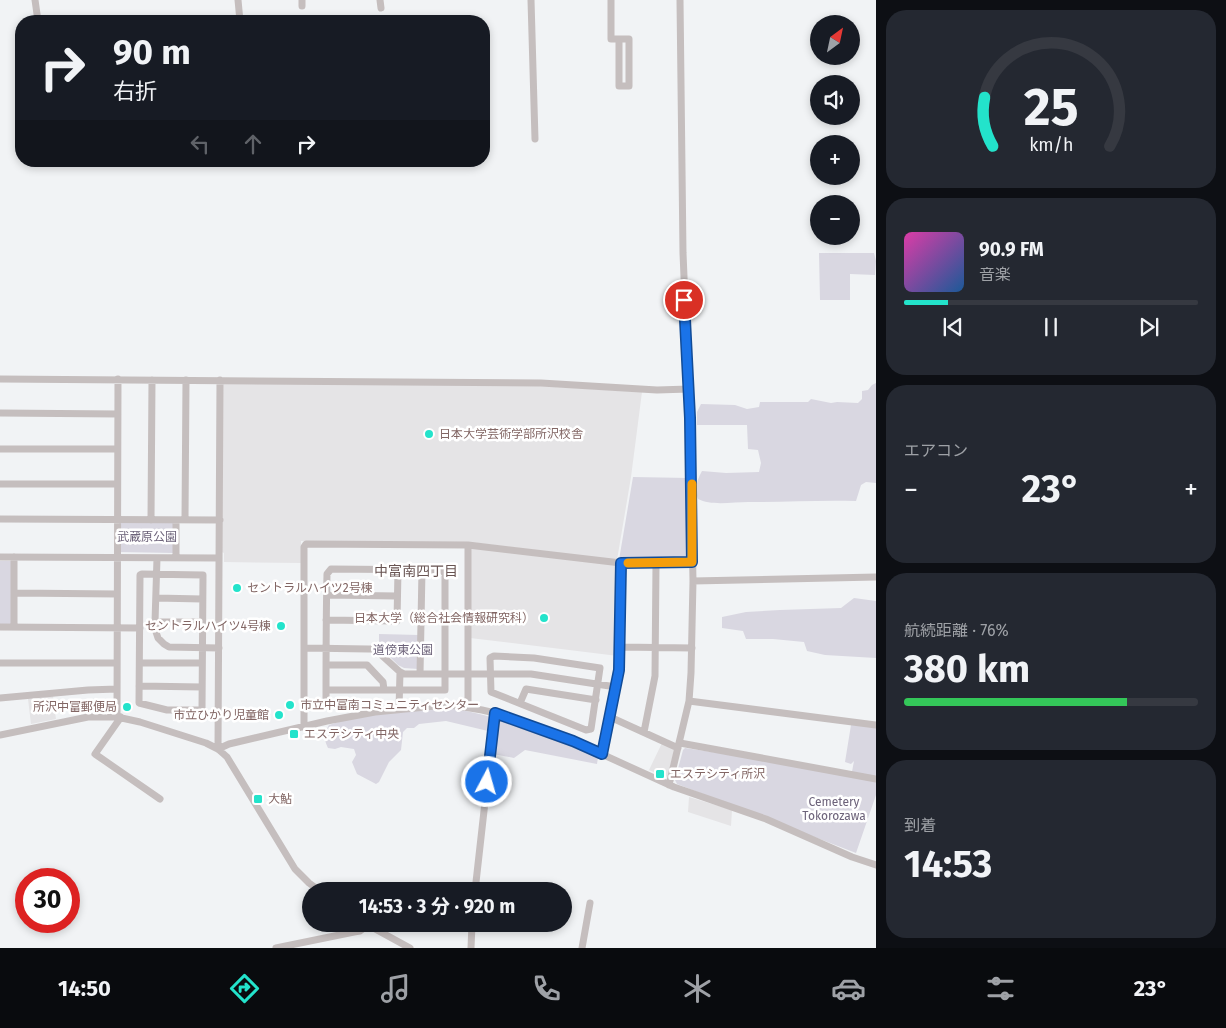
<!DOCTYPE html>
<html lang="ja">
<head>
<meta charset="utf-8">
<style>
  body { margin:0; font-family:"Fira Sans","Noto Sans JP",sans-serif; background:#242831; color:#f1f3f6; height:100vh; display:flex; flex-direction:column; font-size:19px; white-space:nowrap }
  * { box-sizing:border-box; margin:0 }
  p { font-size:16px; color:#9ea1a6 }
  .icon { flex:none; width:28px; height:28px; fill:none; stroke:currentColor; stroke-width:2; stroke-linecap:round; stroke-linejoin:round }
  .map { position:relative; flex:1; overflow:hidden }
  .panel { display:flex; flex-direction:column; gap:10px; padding:10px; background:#0d0f14; width:350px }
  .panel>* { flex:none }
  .hud { position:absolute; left:15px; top:15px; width:475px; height:152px; border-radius:20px; box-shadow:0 2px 8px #0003; background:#171b24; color:#f1f3f6; overflow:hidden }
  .needle { width:32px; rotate:33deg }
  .controls { position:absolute; left:810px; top:15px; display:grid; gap:10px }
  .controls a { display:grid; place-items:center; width:50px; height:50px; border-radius:50%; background:#171b24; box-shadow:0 2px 8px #0003; font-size:25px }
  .speed { position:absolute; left:15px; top:868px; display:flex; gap:10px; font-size:25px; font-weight:700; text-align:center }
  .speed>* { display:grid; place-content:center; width:65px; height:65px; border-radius:50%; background:#171b24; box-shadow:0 2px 8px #0003; line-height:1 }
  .speed .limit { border:8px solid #d22; background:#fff; color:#111 }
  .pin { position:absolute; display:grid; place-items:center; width:42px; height:42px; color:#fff; margin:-21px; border:2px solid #fff; border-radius:50%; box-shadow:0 1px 5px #0007 }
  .me { position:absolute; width:55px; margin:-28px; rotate:6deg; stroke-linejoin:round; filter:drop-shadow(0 0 4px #0008) }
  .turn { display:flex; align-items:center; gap:18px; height:105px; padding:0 15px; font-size:22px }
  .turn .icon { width:65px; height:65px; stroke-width:2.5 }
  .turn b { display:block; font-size:35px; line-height:42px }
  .lanes { display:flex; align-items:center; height:48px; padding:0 15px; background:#0003; justify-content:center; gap:25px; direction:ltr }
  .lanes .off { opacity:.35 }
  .big { font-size:38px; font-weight:700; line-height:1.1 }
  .panel .tile { flex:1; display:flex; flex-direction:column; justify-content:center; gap:8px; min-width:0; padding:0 18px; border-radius:20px; background:#242831 }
  .panel .dial { align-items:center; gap:0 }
  .dial svg { height:130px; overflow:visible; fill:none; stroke:#363941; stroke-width:7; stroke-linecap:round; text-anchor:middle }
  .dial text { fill:#f1f3f6; stroke:none }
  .song { display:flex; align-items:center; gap:15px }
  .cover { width:60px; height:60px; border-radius:8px; background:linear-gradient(135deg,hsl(320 70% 55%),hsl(210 70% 35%)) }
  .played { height:5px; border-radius:2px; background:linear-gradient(90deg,#23e3cb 15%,#363941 15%) }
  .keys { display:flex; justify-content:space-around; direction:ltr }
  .heat { display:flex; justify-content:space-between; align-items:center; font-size:28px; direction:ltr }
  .charge { height:8px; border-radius:4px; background:linear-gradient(90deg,#34c759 76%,#363941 0) }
  .trip { position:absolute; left:302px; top:882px; width:270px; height:50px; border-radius:25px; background:#171b24; box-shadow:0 2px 8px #0003; font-weight:700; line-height:50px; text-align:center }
  .tab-bar { display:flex; height:80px; justify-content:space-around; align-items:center; background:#090b0e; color:#9ea1a6 }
  .tab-bar .icon { width:35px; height:35px }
  .tab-bar .current { color:#23e3cb }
  .tab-bar b { font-size:22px; color:#f1f3f6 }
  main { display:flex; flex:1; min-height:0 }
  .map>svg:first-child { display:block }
</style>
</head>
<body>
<main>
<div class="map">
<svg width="876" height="948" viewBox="0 0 876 948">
  <rect width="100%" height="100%" fill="#f1f3f5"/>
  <path fill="#e5e4e6" d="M223,382L538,386L642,392L631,477L617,560L469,542L301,541V563L224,562V553L222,552Z
    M472,547L617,565L618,567V656L470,638V549Z
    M53,696L56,719L31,724L28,699Z
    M662,743L674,750L668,776L665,777L649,770Z
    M689,797L732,810L731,826L688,812Z"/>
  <path fill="#d9d7e1" d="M819,253H874L876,261L875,275L850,274V300H820Z
    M876,383V483L866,482L861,485L856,501C820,500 784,502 748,502C733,502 711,506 698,499C694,489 697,480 702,471L726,473L759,472L761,463L758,450L748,449L747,425H697V412L701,404L735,405L747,409L759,407L760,402H808L811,399L831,403L837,402L858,403L862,399V391L868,390L872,385Z
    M633,477L689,478L690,559L619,560Z
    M173,522L174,553L119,552V523Z
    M0,561H12L11,625H0Z
    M854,598L876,601V658L825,655L807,651L804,642L773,639H746L743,631L722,628V617L746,612L780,610L841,608Z
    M379,634L419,635L418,669L404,668L398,665L379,646Z
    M457,709C491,716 519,725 551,737C567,743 584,748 598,757L597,764L525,750L514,758L493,754L495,738L488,731L446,721L419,724L414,728H407L403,732L401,750L389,762L379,782L376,784L357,774L352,762L356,755L354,749L341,747L335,749L328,748C323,736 323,736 329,725C370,711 414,711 457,709Z
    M851,725L876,727V795L856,853L677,784L675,780L683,750L685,748L752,758L851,777L854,761L851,764L845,762Z"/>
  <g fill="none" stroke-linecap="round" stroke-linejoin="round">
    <path stroke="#c5bebe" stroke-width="7" d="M35,0L38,21
      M238,0L240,21
      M302,0V6
      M380,0L381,8
      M531,0L535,139
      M611,0V39H629V86H619V39
      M0,379L541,383L657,390L689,389
      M0,413L118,414
      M0,449H117
      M0,484H117
      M0,519L220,520
      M151,520L152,380
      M185,520L186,380
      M468,545V707
      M0,557L219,558
      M157,558L155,622L156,632L158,638L164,644L169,647L219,648
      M176,558V520
      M142,574L203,575L202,710H167L139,703L140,575Z
      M693,581L876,577
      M14,593L117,594
      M327,595L397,596
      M156,598L202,599
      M326,620L397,621L398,570
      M155,622H202
      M0,627L140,628
      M14,627V557
      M620,647L692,648
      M304,648L368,649H372L378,652L400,672L399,709
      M494,656L534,658L600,668L591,729L586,730L491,692L490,658Z
      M0,663H117
      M140,663H201
      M326,665H367L383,682L384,690
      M400,672L404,674H531L616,687
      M420,674L422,570
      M139,686L202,687
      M326,690H445V574L442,570L331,569L327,574C326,617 326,660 326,702
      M0,698L88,690L117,689
      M689,701L876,725
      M520,703L526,689L596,700
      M117,717L118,379
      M121,717L95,754L160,799
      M610,717L678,748
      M304,727V547L306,544L468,545L621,563L693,562
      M644,732L655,676L656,564
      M0,735L88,717H117L140,722L206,743L218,749L227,757L295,869L309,883L320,891
      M680,743L876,779
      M218,749L229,744L327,721L375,712L446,705L458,706L482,710L495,713L573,741L674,787L766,819L852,857L876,865
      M218,749L220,380
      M602,755L619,670L621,563
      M669,785L689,701L691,673L693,581L690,418L683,253L680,0
      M475,891L495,713
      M366,924L410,948
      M276,948L354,932L360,931L368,925
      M471,948L472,924
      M582,948L590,903"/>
  </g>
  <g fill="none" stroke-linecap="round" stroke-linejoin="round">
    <g stroke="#114b97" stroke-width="12">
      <path id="route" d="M487,782L495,713L573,741L602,754L619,670L621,563L692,562L690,418L684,300"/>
    </g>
    <use href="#route" stroke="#1a73e8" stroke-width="9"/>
    <path stroke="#f59e0b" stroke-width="9" d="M628,563L692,562V484"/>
  </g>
  <g fill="#23e3cb" stroke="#fff" stroke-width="2">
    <circle cx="429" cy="434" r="5"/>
    <circle cx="237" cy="588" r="5"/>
    <circle cx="544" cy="618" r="5"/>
    <circle cx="281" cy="626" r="5"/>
    <circle cx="290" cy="705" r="5"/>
    <circle cx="127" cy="707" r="5"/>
    <circle cx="279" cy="715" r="5"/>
    <rect x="289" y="729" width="10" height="10" rx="2.5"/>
    <rect x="655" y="769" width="10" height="10" rx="2.5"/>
    <rect x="253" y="794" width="10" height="10" rx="2.5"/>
  </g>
  <g text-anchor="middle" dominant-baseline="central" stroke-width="5" stroke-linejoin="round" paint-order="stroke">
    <g font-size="12" fill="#826664" stroke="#fff" text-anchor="start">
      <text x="439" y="434">日本大学芸術学部所沢校舎</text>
      <text x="247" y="588">セントラルハイツ2号棟</text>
      <text x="534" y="618" text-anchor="end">日本大学（総合社会情報研究科）</text>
      <text x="271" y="626" text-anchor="end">セントラルハイツ4号棟</text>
      <text x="300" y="705">市立中富南コミュニティセンター</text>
      <text x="117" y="707" text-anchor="end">所沢中富郵便局</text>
      <text x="269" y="715" text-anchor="end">市立ひかり児童館</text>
      <text x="304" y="734">エステシティ中央</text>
      <text x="670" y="774">エステシティ所沢</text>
      <text x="268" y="799">大鮎</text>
    </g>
    <g font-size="12" fill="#6d637a" stroke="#fff">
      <text x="147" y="537">武蔵原公園</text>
      <text x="403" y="650">道傍東公園</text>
      <text x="834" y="802">Cemetery<tspan x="834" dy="14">Tokorozawa</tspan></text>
    </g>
    <g font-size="14" fill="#685452" stroke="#fff">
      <text x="416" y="571">中富南四丁目</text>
    </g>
  </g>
</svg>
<div class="controls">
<a><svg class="needle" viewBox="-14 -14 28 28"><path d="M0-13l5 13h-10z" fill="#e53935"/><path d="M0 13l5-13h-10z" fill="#9ea1a6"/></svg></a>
<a><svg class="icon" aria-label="sound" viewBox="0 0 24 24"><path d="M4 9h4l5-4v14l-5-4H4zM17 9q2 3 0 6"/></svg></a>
<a>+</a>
<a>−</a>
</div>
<div class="speed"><div class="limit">30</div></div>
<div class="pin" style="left:684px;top:300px;background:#d93025"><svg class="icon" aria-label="arrive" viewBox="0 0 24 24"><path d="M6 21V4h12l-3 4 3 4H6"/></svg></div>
<svg class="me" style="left:487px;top:782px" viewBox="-20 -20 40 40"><circle r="17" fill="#1a73e8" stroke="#fff" stroke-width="3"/><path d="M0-11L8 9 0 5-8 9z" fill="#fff"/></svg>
<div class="trip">14:53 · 3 分 · 920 m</div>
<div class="hud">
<div class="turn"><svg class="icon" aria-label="right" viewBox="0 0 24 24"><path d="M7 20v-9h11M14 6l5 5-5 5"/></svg><div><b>90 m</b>右折</div></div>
<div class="lanes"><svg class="icon off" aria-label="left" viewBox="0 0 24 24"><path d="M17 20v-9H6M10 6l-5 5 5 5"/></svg><svg class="icon off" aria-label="ahead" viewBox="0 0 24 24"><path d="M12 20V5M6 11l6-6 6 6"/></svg><svg class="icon" aria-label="right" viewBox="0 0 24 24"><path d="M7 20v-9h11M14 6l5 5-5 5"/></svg></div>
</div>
</div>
<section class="panel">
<div class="tile dial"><svg viewBox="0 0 100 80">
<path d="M14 69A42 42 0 1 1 86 69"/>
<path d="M14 69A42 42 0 0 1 9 39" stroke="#23e3cb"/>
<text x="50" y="56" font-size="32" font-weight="700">25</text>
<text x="50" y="72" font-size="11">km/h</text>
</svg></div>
<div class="tile">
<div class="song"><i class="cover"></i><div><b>90.9 FM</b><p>音楽</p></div></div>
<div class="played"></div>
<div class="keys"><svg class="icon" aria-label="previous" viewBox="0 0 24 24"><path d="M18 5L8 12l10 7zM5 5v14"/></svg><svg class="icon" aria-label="pause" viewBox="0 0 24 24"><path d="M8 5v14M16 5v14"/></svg><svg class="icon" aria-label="next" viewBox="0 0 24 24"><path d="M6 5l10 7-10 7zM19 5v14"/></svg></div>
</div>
<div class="tile"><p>エアコン</p>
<div class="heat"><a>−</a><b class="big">23°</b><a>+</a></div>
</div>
<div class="tile"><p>航続距離 · 76%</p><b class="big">380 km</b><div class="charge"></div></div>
<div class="tile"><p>到着</p><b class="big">14:53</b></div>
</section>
</main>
<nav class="tab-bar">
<b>14:50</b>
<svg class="icon current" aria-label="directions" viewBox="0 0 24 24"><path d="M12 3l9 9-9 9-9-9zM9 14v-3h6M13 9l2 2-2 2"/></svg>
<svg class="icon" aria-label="music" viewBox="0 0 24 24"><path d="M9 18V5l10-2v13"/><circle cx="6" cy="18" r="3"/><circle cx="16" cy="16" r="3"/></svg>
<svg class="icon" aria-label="phone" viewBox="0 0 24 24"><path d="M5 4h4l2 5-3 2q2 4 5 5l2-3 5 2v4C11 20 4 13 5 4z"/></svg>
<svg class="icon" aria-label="climate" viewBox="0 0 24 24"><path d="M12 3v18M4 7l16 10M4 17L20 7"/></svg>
<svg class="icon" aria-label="car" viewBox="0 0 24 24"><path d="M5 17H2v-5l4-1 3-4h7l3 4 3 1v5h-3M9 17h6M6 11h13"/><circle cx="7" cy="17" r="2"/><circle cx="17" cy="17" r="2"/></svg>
<svg class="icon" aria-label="filters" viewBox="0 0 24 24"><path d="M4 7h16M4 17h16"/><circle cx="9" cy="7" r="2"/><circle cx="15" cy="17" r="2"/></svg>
<b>23°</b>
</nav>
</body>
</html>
